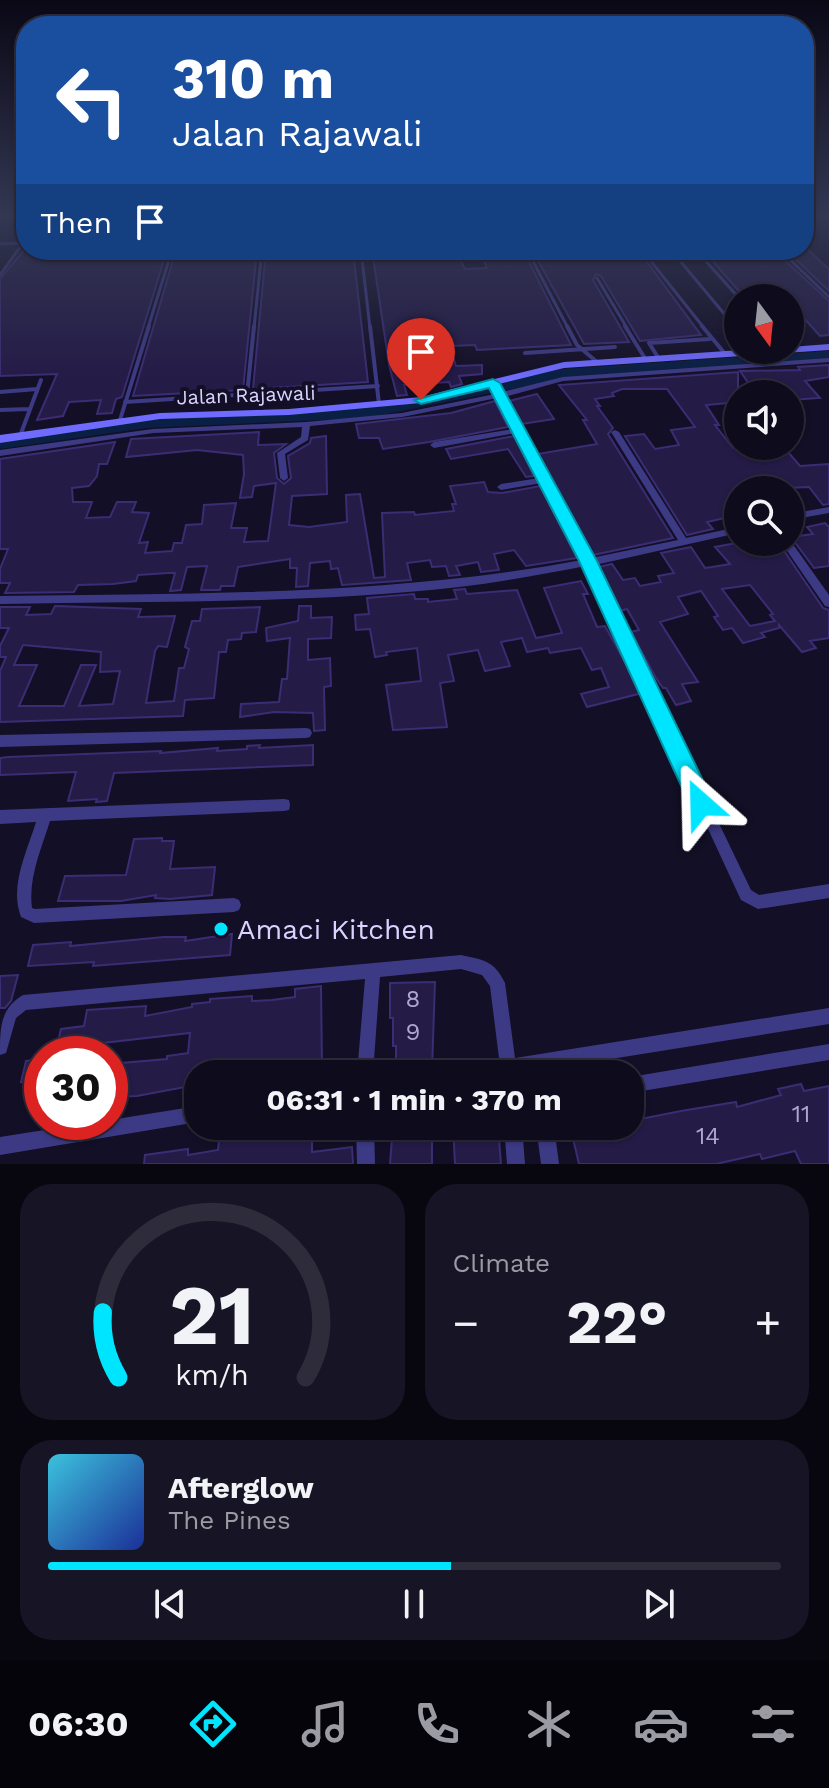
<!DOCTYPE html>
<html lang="en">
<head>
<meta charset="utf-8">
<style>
  body { margin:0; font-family:"Work Sans",sans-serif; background:#171425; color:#f1f3f6; height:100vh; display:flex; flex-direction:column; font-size:30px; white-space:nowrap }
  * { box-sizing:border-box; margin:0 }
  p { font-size:26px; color:#9b9ba3 }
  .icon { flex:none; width:44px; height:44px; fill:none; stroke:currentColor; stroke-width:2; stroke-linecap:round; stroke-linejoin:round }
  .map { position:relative; height:1164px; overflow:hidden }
  .details { display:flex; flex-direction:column; gap:20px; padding:20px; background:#08060f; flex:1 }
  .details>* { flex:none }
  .banner { position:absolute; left:16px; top:16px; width:798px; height:244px; border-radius:32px; box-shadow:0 2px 6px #0004,0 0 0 2px #2e2b3b; background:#1a4fa0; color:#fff; overflow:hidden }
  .needle { width:52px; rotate:165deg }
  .tools { position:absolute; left:724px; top:284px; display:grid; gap:16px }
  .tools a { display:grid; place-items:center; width:80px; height:80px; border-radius:50%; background:#0e0b1c; box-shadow:0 2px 6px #0004,0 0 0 2px #2e2b3b; font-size:40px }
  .speed { position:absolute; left:24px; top:1036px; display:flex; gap:16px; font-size:40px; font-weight:700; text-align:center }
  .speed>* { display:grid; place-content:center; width:104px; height:104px; border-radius:50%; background:#0e0b1c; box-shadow:0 2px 6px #0004,0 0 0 2px #2e2b3b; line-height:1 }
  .speed .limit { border:12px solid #d22; background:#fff; color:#111 }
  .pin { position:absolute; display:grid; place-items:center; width:68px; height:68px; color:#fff; margin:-82px -34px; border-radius:50% 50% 50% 0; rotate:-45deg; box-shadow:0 0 8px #0007 }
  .pin .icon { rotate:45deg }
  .me { position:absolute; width:88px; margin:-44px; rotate:335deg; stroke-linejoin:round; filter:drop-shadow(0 0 6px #0008) }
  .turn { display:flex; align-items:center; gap:28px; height:168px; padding:0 24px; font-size:36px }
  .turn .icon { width:104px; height:104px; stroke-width:2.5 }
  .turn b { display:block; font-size:56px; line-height:68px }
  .then { display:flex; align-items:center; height:76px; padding:0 24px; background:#0003; gap:16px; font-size:30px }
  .big { font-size:60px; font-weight:700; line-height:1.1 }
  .details .card { flex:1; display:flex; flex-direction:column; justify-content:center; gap:12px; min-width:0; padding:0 28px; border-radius:32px; background:#171425 }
  .details .dial { align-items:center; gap:0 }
  .dial svg { height:208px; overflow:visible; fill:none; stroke:#2e2b3b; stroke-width:7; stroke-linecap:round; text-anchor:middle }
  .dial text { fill:#f1f3f6; stroke:none }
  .song { display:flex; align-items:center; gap:24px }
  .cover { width:96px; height:96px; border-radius:12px; background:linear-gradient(135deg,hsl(190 70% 55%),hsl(230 70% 35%)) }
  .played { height:8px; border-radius:4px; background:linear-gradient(90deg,#00e5ff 55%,#2e2b3b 55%) }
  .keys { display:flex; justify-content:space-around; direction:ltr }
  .heat { display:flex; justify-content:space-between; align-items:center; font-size:44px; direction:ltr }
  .details .tiles { flex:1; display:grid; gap:20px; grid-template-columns:1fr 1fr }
  .card:last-child { grid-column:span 2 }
  .trip { position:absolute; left:184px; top:1060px; width:460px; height:80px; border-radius:32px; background:#0e0b1c; box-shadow:0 2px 6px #0004,0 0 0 2px #2e2b3b; font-weight:700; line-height:80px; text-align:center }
  .menu { display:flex; height:128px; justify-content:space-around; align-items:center; background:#06040b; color:#9b9ba3 }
  .menu .icon { width:56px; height:56px }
  .menu .selected { color:#00e5ff }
  .menu b { font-size:36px; color:#f1f3f6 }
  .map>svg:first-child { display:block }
</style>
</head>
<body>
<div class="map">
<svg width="829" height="1164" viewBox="0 0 829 1164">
  <rect width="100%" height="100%" fill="#130f26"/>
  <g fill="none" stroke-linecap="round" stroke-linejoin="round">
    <path fill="#0a1f44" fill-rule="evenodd" d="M829,351V361L562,379L366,418L146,428L0,449V437L146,418L366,408L562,369Z"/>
  </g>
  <path fill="#241b47" stroke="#3b2d73" stroke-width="2" fill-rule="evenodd" d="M24,250H167L122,397L116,399L112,413L97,414L101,400L69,402L63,416L37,420L57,374L0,376V279Z
    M176,250H257L243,390L133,396Z
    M266,250H353L368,382L253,389Z
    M372,250H455L465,269L487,268L479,250H523L571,345L477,350L475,345L450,346L456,366L482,365V374L459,376L462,384L451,387L449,382L404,385L407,395L397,396L389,365Z
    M532,250H638L701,335L640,341L601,276L596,274L593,280L629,342L584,344Z
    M750,250H780V256L829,301V335L820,336L802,316L801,311L790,310V298H745L708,256L754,254Z
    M786,250H808L829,269V291Z
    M829,365V377L805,381L820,398L790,400V394H756L740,371L800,370L798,367Z
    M738,372V402L706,405L719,425H715L733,448L783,446L800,466L829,464V504L823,505L809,487L738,490V515L707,522L713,529L687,535L625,436L644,434L655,449L679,445L671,430L695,427L667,389H622L612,393L614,396L595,399L600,406H597L613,428L608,434L673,538L593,555L538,454L597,444L583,420H587L559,385Z
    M537,394L554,419L522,424L509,401Z
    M495,401L508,427L429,442L383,449L379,438H359L356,424L451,413Z
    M259,432L258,445L286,444L274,453L277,478L284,484L291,478L288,456L310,443L311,438L326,436L327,494L292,496L289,525L309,527L347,522L346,495L360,494L374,578L385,577L382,513L414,512L415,515L454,511L452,504H456L450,486L484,482L488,492L502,493L540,486L577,558L526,566L514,550L494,554L499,570L481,572L478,562L456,566L460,575L449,576L446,566L432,567L430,560L407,563L411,580L342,585L338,568L331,569L330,561L310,563L308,586L296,587L297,568H290V559L238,567L234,586H221L220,590H201L207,566L187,567L181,590L170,591L175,573H168L138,575L136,581L113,584L78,585L74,592L5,593L10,583H0V569L8,549H0V459L115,442L107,464H99L97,476L89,486L72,488L73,502H92L86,518L110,517L117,502H136L132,512L149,513L139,543L148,542L145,553L172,551L174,543H182L186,525L202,524L204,505L236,503L231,528H247L244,542L268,541L276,483L254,486L252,497L240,498L244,474L243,455L197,450L126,457L131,439Z
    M514,436L534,476L526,477L508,449L451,459L446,449Z
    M825,523L829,527V566L814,568L791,537L813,534L807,527Z
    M742,542H778L823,608L829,610V638L810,641L816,648L802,652L779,625V628L761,633L765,637L743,643L732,628L723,630L714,617L718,616L701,591L678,597L688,614L660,622L698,682L682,684L691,701L676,705L666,688H663L656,678L631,632L639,630L627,609L620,611L599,567L612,564L623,580L635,578L640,586L661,582L658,576L674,573L661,553L691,547L705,568L712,567L730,564L715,547ZM750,585L773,614L770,615L775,621L750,626L722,589Z
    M581,581L588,594H583L597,627L605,626L642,693L587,707L581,694L609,687L601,668L592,670L581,648L550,653L548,648L527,652L522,638L501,642L510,666L485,671L478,650L448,655L454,681L440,683L447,727L393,730L386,685L421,681L417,648L386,652L387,655L375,657L370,629L356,630L355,615L369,614L367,598L414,594L415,599H428V602L457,599L454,590L465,589L467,594L517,590L536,638L562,633L544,588Z
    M55,606L141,609L138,617L175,616L167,647L158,646L155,651L146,703L174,701L179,668H184L189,649L185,647L192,621H200L202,609L260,607L256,632L242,633L241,639L228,640L226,652H219L214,698L185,700L183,716L0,722V671L6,657H0V646L9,628H0V607H30L26,615L51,614ZM23,645L101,652L100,672L120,671L113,704L79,706L96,665H81L64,706H19L37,665H14Z
    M299,606H311V618L332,617L331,638L308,639V660L330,658L331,686L324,687L325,730L314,731L313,713L274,712L240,717L241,704L279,702L282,679H287L290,638L267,641L266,628L298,621Z
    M260,745L259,748L313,745V765L114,773L107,801L96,802L97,799L68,801L76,772L0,775V758L8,757L161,751L160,753L218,748L217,751L247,749V746Z
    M162,838V841H174L170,869L215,867L212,895L170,899L155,898L156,895L121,901H58L65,876L126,875L134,839Z
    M232,934L230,955L93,966L94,962L28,966L33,945L71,942L70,946L164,937H186L185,941Z
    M18,975L11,1001L5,1008H0V976Z
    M435,982L432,1070L396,1071V1046H393V1018H390V983Z
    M321,986L322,1069L290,1074H197L196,1085L137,1096L110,1097V1064L167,1059V1056L188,1053L190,1033L103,1043L101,1054H55L61,1029L84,1026L87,1010L146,1006L145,1016L192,1007V1004L210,1002V999L252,996V1001L272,1000L295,997V989Z
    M42,1059V1079L21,1082L26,1061Z
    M801,1084L804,1091L829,1086V1164H801L795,1151L762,1159L760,1154L716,1164H579L570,1126H630V1121L681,1111L736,1102L737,1107L781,1095L778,1089Z
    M276,1126H312V1152L352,1147L353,1164H144L145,1155L188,1149V1155L218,1150L219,1141L263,1134V1128Z
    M393,1126H432V1164H390Z
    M453,1126H498L501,1164H455Z"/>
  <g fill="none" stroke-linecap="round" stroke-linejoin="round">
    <path stroke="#3d3a85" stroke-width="3" d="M0,244L22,243
      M361,250L370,328
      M527,250L568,328
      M642,250L704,328
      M671,250L736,328
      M783,253L829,297
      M703,258L739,298
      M0,275L26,239
      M597,278L627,328
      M790,314H798
      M148,328L172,250
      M254,328L262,250"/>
    <path stroke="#3d3a85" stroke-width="4" d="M370,326L379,404
      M567,326L577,345L597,362
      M625,326L646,360
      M702,326L726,355
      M734,326L738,330
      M738,339L735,345L739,353
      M525,353L615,347
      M659,359L649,343L710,339
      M0,392L37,389
      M247,395L254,326
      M125,402L378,386
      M0,410L29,409
      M120,420L149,326
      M20,436L41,380"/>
    <path fill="#3d3a85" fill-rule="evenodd" d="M829,358V362L563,381L504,397L591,558L678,540L611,432L615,430L619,432L686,538L738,527V533L595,565L751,890L759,895L829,884V898L758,909L741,900L586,566C543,574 501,582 459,587C307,604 153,601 0,604V596C195,593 390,596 582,560L542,483L501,490L497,487L501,484L539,478L516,433L434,448L430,445L434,442L513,429L497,398L402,417L310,426L308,440L285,454L288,478L284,481L280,478L277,453L301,437L302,427L153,433L0,456V450L153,429L306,422L402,413L495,394L489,383L493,381H496L502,392L563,377Z
      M829,507V513L790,520V514Z
      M790,540L829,595V607L825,606L781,542H790Z
      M306,728L310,729L312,733L310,737L306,738L0,747V735Z
      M284,799L289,800L290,805L289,810L284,811L50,821C41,850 28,878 32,908L35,909L234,898L239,900L241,905L239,910L234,912L34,923L21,917C9,886 27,852 36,822L0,824V810Z
      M461,955C483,960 494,960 505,983L515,1058L829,1008V1024L517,1074H501L490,986L482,975L461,969L380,977L373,1074H357L365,979L26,1010L16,1018L6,1053L0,1055C0,1027 0,1009 23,995Z
      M829,1044V1060L630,1093V1077Z
      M198,1106V1122L0,1155V1137L95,1122H110V1120Z
      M356,1126H374L375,1164H357Z
      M504,1126H522L525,1164H507Z
      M536,1126H554L559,1164H541Z"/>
    <path fill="#6f6bff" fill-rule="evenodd" d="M829,344V350L564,368L421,403L289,415L160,419L0,443V435L160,413L289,409L421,397L564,362L741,350H790V347Z"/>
  </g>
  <linearGradient id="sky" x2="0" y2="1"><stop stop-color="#0a0815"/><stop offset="0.57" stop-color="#333752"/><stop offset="1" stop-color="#333752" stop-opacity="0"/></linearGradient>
  <rect width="829" height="379" fill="url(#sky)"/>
  <path fill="#00e5ff" stroke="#0095a6" stroke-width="2" d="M493,379L500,383L597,561L710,795L713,804L710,812L701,815L693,812L579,561L489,388L421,404L414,400Z"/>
  <circle fill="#00e5ff" stroke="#130f26" stroke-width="3" cx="221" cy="929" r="8"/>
  <g text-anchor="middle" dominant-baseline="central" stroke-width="8" stroke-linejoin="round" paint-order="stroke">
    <g font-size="20" fill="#d9d4ff" stroke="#130f26">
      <text transform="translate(246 395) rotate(-2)">Jalan Rajawali</text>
    </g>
    <g font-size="24" fill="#aca6d1">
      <text x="413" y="999">8</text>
      <text x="413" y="1032">9</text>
      <text x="801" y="1114">11</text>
      <text x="708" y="1136">14</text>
    </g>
    <g font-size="28" fill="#d9d4ff" stroke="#130f26" text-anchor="start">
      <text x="237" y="929">Amaci Kitchen</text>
    </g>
  </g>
</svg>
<div class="tools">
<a><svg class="needle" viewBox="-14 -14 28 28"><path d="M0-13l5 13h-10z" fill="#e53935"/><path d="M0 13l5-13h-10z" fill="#9b9ba3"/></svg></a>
<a><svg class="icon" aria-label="sound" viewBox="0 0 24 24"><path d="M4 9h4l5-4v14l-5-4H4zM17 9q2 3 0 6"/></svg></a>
<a><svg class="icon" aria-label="search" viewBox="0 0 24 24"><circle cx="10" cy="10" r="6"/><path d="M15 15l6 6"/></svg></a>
</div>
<div class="speed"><div class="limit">30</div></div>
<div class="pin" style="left:421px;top:400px;background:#d93025"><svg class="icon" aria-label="arrive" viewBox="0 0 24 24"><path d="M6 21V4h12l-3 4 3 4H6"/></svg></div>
<svg class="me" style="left:701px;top:804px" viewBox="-20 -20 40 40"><path d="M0-17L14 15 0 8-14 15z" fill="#00e5ff" stroke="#fff" stroke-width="4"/></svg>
<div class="trip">06:31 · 1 min · 370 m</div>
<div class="banner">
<div class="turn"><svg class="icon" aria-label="left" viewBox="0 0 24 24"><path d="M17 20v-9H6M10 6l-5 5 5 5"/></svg><div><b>310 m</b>Jalan Rajawali</div></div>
<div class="then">Then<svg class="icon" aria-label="arrive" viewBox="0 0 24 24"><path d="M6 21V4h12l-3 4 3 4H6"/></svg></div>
</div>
</div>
<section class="details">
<div class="tiles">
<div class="card dial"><svg viewBox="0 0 100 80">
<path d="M14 69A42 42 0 1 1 86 69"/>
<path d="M14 69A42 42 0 0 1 8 44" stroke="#00e5ff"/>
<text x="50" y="56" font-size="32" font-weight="700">21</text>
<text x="50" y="72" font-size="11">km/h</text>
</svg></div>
<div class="card"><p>Climate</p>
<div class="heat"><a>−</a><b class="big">22°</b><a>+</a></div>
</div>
<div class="card">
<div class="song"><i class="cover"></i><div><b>Afterglow</b><p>The Pines</p></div></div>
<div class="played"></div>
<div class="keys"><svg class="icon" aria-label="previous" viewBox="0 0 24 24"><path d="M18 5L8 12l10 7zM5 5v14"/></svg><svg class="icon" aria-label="pause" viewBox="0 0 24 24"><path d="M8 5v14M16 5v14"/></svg><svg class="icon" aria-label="next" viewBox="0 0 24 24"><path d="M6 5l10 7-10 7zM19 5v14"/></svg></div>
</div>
</div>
</section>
<nav class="menu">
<b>06:30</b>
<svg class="icon selected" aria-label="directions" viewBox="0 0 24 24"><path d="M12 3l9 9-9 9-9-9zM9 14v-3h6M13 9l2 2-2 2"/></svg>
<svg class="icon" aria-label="music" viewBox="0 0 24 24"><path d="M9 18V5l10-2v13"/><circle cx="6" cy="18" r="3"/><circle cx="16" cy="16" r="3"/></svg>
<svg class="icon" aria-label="phone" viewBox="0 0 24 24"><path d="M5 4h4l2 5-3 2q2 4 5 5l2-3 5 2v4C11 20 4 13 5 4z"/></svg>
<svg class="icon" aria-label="climate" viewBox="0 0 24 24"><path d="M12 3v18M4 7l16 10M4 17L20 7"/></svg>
<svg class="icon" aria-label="car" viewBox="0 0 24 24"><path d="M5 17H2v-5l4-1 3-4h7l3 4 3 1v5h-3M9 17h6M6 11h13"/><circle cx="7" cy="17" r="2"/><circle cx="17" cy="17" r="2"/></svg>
<svg class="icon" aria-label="filters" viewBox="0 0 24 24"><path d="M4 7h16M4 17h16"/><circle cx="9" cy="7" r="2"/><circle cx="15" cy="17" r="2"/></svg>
</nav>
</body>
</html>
